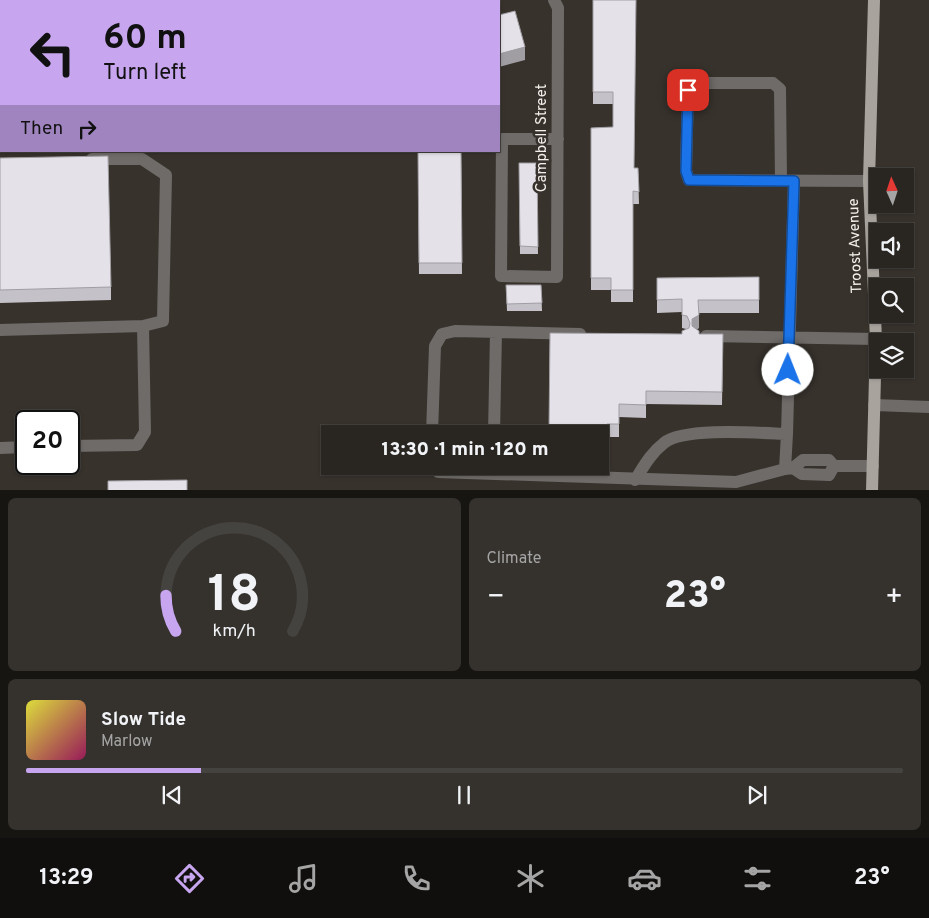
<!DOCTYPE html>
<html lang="en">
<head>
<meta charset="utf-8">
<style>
  body { margin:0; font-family:Overpass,sans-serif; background:#35322e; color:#f1f3f6; height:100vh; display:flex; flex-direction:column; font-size:19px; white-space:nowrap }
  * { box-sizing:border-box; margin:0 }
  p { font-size:16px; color:#a5a5a5 }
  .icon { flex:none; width:28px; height:28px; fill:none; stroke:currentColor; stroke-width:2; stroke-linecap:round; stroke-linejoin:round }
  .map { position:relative; height:490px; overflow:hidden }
  .sheet { display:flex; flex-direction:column; gap:8px; padding:8px; background:#171512; flex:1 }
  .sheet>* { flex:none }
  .guide { position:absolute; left:0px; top:0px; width:500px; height:152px; box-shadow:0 1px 4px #0004,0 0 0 1px #45433f; background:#c7a6ef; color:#111; overflow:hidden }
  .needle { width:32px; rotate:357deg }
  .fabs { position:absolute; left:869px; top:168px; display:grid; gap:10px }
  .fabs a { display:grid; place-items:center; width:45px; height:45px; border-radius:0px; background:#292621; box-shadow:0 1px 4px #0004,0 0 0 1px #45433f; font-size:25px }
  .speed { position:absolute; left:15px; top:410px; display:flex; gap:10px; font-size:25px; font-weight:700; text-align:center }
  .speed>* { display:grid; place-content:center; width:65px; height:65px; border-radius:50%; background:#292621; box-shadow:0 1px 4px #0004,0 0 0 1px #45433f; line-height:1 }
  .speed .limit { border:2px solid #111; border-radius:8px; background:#fff; color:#111 }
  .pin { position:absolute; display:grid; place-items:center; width:42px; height:42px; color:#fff; margin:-21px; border-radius:10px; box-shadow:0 2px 8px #0006 }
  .me { position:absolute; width:55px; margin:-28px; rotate:1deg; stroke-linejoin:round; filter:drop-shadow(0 0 4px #0008) }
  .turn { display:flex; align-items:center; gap:18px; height:105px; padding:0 20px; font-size:22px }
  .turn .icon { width:65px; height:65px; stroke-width:2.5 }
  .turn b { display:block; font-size:35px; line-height:42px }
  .then { display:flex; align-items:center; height:48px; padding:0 20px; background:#0003; gap:10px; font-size:19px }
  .big { font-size:38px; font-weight:800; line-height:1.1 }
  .sheet .card { flex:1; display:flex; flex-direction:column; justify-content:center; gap:8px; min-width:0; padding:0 18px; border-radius:8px; background:#35322e }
  .sheet .dial { align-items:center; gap:0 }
  .dial svg { height:130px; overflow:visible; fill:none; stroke:#45433f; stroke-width:7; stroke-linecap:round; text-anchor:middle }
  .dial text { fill:#f1f3f6; stroke:none }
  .song { display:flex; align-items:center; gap:15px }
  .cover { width:60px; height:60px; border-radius:8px; background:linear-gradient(135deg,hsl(60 70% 55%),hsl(330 70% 35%)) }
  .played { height:5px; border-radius:2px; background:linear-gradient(90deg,#c7a6ef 20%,#45433f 20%) }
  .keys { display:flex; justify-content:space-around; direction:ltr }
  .heat { display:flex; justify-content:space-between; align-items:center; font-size:28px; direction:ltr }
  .sheet .tiles { flex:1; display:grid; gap:8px; grid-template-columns:1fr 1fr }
  .card:last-child { grid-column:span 2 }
  .trip { position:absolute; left:321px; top:425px; width:288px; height:50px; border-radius:0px; background:#292621; box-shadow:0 1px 4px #0004,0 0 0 1px #45433f; font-weight:800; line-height:50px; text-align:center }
  .tab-bar { display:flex; height:80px; justify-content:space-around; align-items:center; background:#100f0d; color:#a5a5a5 }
  .tab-bar .icon { width:35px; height:35px }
  .tab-bar .active { color:#c7a6ef }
  .tab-bar b { font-size:22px; color:#f1f3f6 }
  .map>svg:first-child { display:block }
</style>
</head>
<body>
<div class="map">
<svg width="929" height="491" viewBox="0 0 929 491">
  <rect width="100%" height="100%" fill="#37322c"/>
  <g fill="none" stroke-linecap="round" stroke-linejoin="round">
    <path stroke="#6e6b69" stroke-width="12" d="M554,0L558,8L557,277L501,276L502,139H558
      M458,1L464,0
      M0,107H1
      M92,159H142L166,175L163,321L143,326
      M781,181L780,89L773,83H701L688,90L686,171L689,180L869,181
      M0,330L143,326L145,432L137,445L69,446
      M706,336L876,339
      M874,405L929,407
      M432,434L435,346L442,334L455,331L580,334
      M494,434L496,332
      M0,448L26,447
      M434,466L438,472L736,482L785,469L793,468L802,474L829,475L834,466
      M834,466H873
      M793,468L803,460H829L834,466
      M785,469L787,434
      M635,480C644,466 651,453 664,443C684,427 760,433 787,434L794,181"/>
    <path stroke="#a8a39d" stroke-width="12" d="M872,491L876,339L869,181L874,0"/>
  </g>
  <path fill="#c4c2c8" d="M593,0L634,168H638L639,204H633V302H611V290H591V128L613,127V104H593Z
    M418,151H461L462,274H419Z
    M0,158L111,287V300L0,303Z
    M519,163H537L538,254H520Z
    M759,277V313H698L699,328L696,329L699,334H723L722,405L646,404V418L619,417V437H607V452H600V434H549L550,333L682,334L686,329L682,328V312L657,313V278Z
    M506,285H541L542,311H507Z"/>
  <path fill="#a09ea3" d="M360,0H371V1H357Z
    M525,47V60L499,67V54Z
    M699,315V328L692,332V319Z"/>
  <path fill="#e4e1e9" stroke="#a09ea3" d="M26,0H205V1H26Z
    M242,0H281V1H243Z
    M319,0H360L357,1H320Z
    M593,0H636L634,168H638L639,192L633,191V290H611V278H591V128L613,127V92H593Z
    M515,11L525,47L499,54V15Z
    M418,151H461L462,263H419Z
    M108,156L111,287L0,290V158Z
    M519,163H537L538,247L520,246Z
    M759,277V300H698L699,315L692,319V326L699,331V334H723L722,392L646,391V405L619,404V424H607V439H600V434H581V430H549L550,333L682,334V331L689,328L690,323L687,316L682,315V299L657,300V278Z
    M506,285H541L542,303L507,304Z
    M187,480V491H108V481Z"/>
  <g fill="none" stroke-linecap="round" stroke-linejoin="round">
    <g stroke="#114b97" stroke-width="12">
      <path id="route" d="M688,90L686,171L689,180L794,181L788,370"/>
    </g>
    <use href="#route" stroke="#1a73e8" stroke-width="9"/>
  </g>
  <g text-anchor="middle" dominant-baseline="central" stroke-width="5" stroke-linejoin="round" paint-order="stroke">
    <g font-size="15" fill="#f3f0ec" stroke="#37322c">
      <text transform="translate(542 138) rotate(-90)">Campbell Street</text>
      <text transform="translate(856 246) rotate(-92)">Troost Avenue</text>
    </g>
  </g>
</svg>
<div class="fabs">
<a><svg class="needle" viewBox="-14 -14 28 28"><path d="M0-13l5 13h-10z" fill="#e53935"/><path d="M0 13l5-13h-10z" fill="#a5a5a5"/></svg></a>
<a><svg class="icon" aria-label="sound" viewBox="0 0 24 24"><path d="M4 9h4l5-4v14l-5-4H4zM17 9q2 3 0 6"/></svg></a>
<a><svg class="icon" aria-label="search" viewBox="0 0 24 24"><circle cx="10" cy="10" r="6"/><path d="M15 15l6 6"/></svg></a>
<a><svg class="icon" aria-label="layers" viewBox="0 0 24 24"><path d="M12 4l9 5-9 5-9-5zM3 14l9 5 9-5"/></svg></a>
</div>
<div class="speed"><div class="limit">20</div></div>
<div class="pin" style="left:688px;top:90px;background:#d93025"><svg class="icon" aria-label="arrive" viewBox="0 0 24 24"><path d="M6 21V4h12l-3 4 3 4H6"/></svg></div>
<svg class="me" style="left:788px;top:370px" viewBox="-20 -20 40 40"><circle r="19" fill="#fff"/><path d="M0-13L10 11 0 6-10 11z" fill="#1a73e8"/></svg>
<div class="trip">13:30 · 1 min · 120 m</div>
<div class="guide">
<div class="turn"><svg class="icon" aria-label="left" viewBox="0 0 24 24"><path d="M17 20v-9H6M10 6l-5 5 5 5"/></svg><div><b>60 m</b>Turn left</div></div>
<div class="then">Then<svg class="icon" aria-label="right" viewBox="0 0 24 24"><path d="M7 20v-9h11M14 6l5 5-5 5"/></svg></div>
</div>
</div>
<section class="sheet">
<div class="tiles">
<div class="card dial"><svg viewBox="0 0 100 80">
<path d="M14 69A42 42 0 1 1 86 69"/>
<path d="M14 69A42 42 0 0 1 8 47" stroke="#c7a6ef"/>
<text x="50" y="56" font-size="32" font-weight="700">18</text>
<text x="50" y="72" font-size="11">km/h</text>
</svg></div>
<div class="card"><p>Climate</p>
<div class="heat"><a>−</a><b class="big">23°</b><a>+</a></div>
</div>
<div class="card">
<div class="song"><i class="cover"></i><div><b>Slow Tide</b><p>Marlow</p></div></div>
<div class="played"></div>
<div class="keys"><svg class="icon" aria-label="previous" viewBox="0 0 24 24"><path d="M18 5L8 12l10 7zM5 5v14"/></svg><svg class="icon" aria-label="pause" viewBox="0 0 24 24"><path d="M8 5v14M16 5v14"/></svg><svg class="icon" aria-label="next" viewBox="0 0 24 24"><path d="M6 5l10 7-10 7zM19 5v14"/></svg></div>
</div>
</div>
</section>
<nav class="tab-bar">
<b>13:29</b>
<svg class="icon active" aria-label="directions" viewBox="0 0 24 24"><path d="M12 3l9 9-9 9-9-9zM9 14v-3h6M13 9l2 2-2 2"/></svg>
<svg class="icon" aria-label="music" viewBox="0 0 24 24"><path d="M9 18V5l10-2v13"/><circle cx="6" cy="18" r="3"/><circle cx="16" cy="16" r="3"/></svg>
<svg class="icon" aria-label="phone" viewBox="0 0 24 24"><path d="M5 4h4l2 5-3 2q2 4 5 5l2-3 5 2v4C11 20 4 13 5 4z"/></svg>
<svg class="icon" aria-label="climate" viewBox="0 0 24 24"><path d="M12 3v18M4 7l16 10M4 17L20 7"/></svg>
<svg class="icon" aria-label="car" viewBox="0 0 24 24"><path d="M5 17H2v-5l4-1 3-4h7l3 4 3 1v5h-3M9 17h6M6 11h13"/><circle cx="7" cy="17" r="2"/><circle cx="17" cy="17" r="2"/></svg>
<svg class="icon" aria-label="filters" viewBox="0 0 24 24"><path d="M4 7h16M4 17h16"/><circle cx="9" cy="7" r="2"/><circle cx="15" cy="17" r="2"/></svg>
<b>23°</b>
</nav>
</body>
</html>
